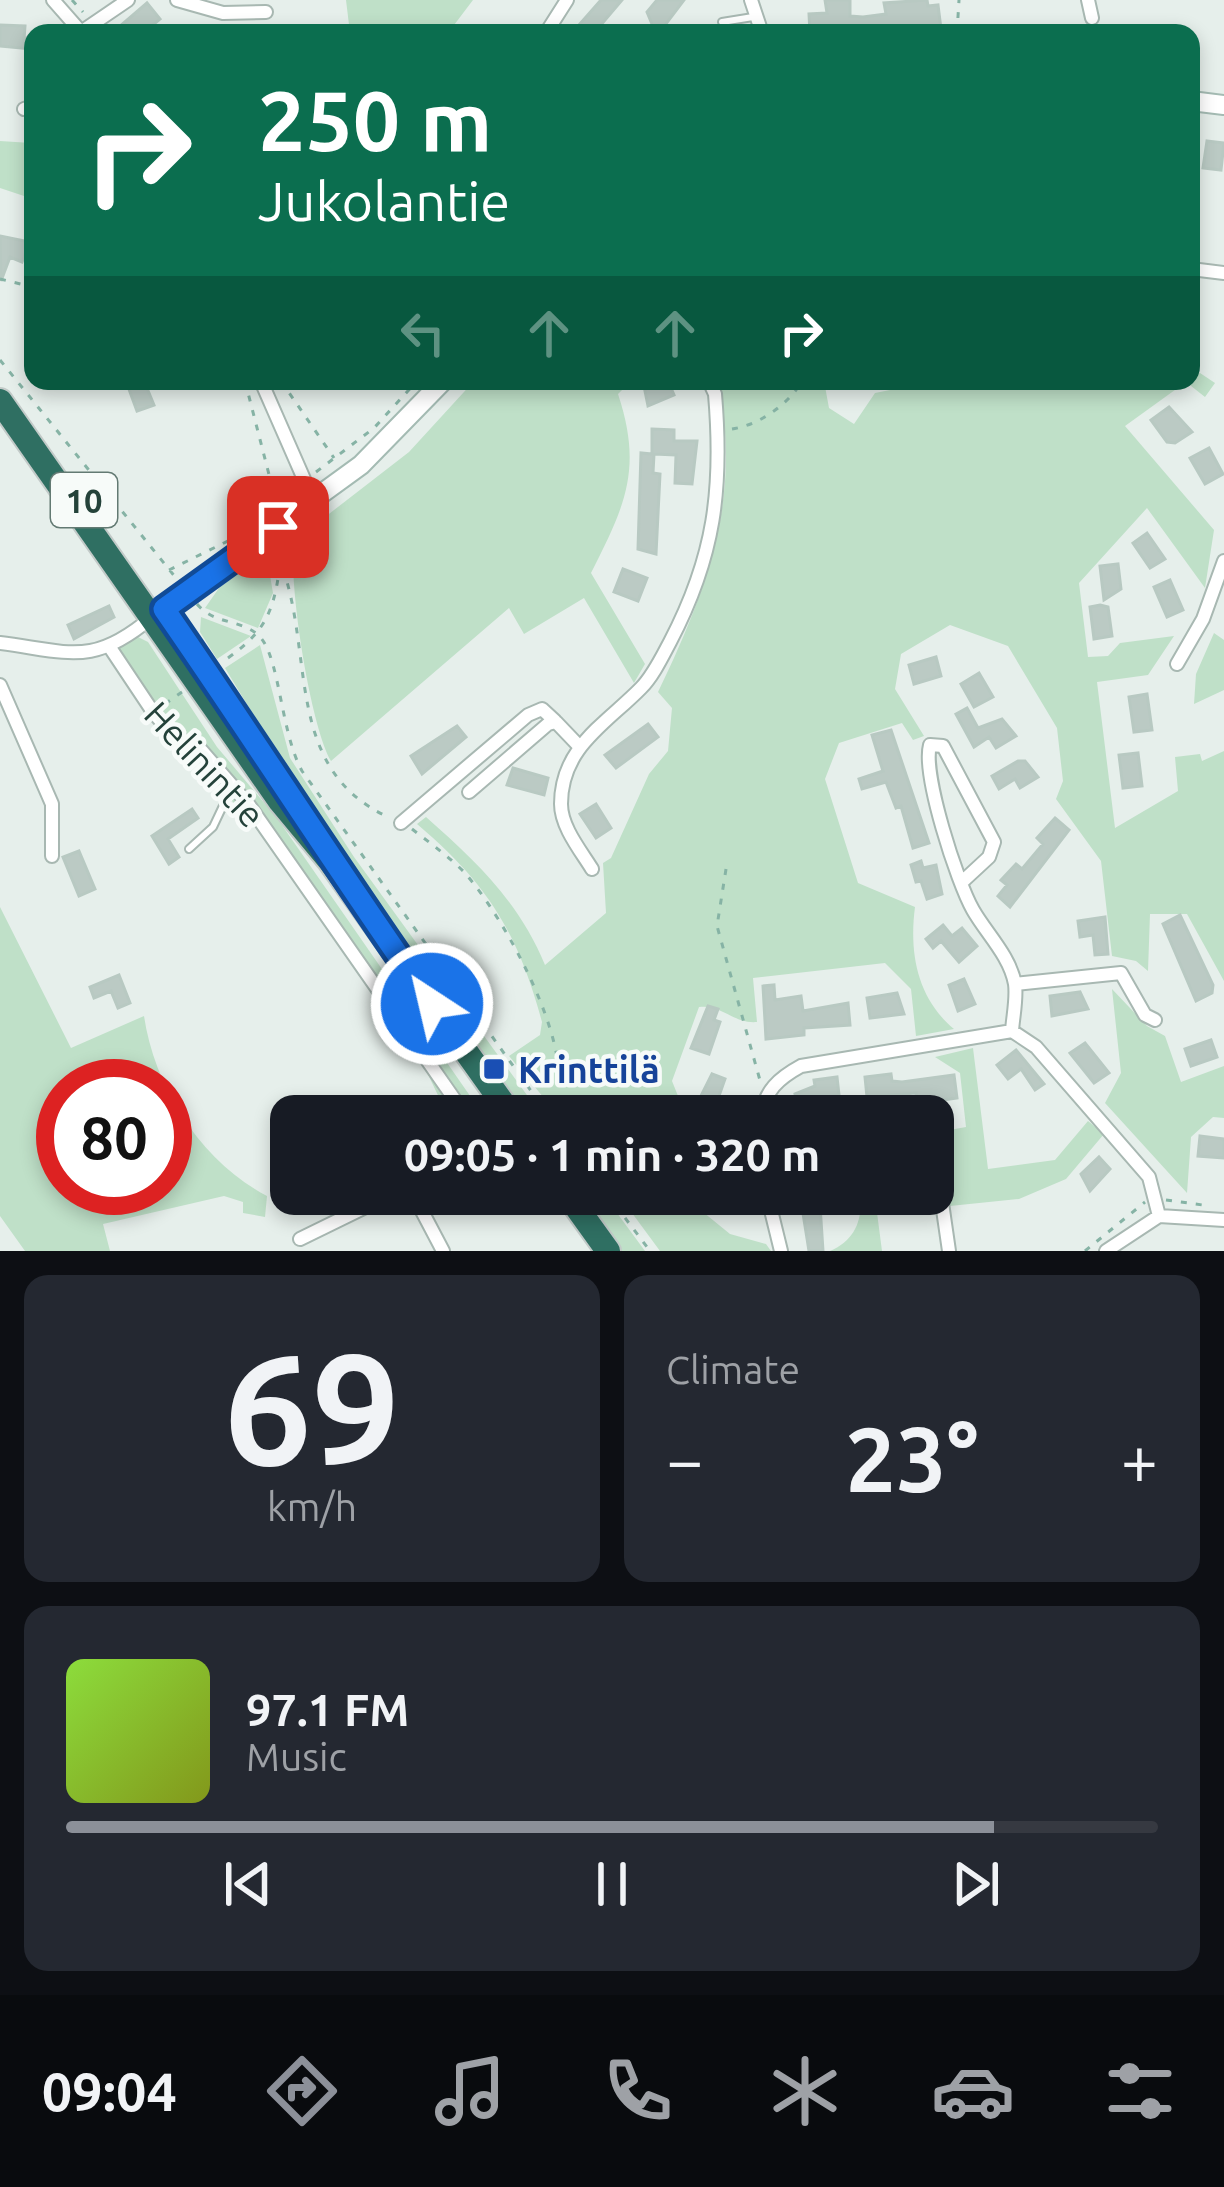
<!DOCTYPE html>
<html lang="en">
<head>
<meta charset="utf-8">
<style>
  body { margin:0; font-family:Ubuntu,sans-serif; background:#242831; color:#f1f3f6; height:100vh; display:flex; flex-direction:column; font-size:45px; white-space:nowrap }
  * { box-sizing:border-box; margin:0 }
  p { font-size:39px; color:#9ea1a6 }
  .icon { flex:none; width:66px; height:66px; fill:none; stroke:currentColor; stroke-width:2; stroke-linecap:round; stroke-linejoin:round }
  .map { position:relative; height:1251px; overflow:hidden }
  .sheet { display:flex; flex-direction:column; gap:24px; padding:24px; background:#0d0f14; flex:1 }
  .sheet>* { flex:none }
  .hud { position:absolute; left:24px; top:24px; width:1176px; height:366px; border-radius:24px; box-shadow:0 6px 18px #0003; background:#0b6e4f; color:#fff; overflow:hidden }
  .speed { position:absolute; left:36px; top:1059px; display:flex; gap:24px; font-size:60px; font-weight:700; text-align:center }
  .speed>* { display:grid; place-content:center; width:156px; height:156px; border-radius:50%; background:#171b24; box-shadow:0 6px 18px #0003; line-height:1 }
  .speed .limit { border:18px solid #d22; background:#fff; color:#111 }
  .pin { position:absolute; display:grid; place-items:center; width:102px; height:102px; color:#fff; margin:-51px; border-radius:24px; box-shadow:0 6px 18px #0006 }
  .me { position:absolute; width:132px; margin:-66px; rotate:325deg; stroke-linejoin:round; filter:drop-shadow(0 0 9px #0008) }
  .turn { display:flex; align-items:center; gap:42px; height:252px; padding:0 36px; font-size:54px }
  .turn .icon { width:156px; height:156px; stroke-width:2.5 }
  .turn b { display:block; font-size:84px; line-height:102px }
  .lanes { display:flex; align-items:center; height:114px; padding:0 36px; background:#0003; justify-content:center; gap:60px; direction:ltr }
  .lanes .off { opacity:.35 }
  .big { font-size:90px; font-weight:700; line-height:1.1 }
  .sheet .widget { flex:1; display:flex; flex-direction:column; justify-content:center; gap:18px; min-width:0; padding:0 42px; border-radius:24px; background:#242831 }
  .sheet .dial { align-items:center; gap:0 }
  .dial b { font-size:156px; line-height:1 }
  .song { display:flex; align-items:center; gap:36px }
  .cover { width:144px; height:144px; border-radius:18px; background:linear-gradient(135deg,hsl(90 70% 55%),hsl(70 70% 35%)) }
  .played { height:12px; border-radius:6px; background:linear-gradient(90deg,#8c9099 85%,#363941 85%) }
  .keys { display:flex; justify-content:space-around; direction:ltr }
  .heat { display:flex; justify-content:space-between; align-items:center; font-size:66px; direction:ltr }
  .sheet .tiles { flex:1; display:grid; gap:24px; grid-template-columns:1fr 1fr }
  .widget:last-child { grid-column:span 2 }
  .trip { position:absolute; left:270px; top:1095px; width:684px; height:120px; border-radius:24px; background:#171b24; box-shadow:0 6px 18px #0003; font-weight:700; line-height:120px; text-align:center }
  .menu { display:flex; height:192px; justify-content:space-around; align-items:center; background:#090b0e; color:#9ea1a6 }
  .menu .icon { width:84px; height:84px }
  .menu .on { color:#8c9099 }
  .menu b { font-size:54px; color:#f1f3f6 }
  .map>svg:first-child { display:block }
</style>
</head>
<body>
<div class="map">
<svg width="1224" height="1251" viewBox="0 0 1224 1251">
  <rect width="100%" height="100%" fill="#e6efeb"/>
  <path fill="#bfe0c8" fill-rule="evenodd" d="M346,0H473L448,33H350Z
    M33,125V199L0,188V141L31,143Z
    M1191,367L1215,383L1205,397L1186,382L1125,426L1214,530L1205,588L1147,508L1079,583L1088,657L1108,656L1120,643L1174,636L1148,675L1097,682L1115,828L1178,791L1175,757L1200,754L1202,761L1224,751V981L1187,914H1150L1148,971L1136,961L1112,956L1101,861L1056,799L1063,781L1057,728L1008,646L950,625L901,654L895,689L924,736L913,740L902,723L839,743L825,779L858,883L915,907C909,953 917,998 954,1029L916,1036L911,989L885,963L753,978L757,1022C733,1024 722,1004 699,1007L672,1081L686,1116H559L509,1056L540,1035L542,1022C518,933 488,884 417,824L426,817C476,861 519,902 545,965L606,913L603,863L611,858L649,774L668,751L672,708L658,692C706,593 744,492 717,381H824L829,408L854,424L875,393L935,381H1191Z
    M474,381H631L618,394C643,469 625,506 591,573L645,664L634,683L584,598L524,634L509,608L331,761C310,724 288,582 294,541L409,452Z
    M266,552L273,593L258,628L205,608L219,588Z
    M201,617L251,636L217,659L200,632Z
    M1214,633L1224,640V690L1194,704L1196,674Z
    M132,634L148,642L217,747L277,818L484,1116H448L421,1060L250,820L199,766L202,751L153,712L111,649Z
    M260,645L290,758L354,857L540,1113H526L341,860L225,668Z
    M0,907L71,1048L144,1016C155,1089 201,1161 267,1196L265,1217L243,1213V1202L224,1196L103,1224L110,1251H25L0,1216ZM63,1086H165V1188H63Z
    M1112,989L1147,1026L1165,1036L1181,1082L1224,1066V1118L1213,1117L1191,1137L1187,1193L1105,1103L1121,1073Z
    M973,1048L988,1169L1055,1160L1088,1121L1104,1134L1066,1179L1019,1199L950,1206L946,1188L940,1189L933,1179V1133L966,1127L960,1073L935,1057Z
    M581,1194H603L645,1251H622Z
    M618,1194H702L703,1212L730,1234L766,1244L771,1251H660Z
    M860,1194H885L876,1205L882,1251H830C855,1240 863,1220 860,1194Z"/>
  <path fill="#bbcac4" stroke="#b8c9c2" stroke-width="3" d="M601,0H622L594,33H586L578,26Z
    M657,0H684L659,33H645L652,24L647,12Z
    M825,0H850V16L863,17L886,14L884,3L927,0L928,6L938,5L941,29L810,33L809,14L827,13Z
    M147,3L160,19L143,33H112Z
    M0,25L25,26L24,40L33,33V49L0,46Z
    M1207,141L1224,143L1221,170L1203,168Z
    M0,236L30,242L22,262L10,257L1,281Z
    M126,381H144L154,405L137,411Z
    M643,381H668L674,395L648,406Z
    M1169,407L1192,432L1175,443L1167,442L1151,420Z
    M652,429L674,430V441H697L692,484L675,483L676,455L654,454L653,473L660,474L656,554L638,549L641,453L652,454Z
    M1209,448L1223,474L1205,484L1190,458Z
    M1147,533L1165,559L1150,568L1133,543Z
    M1118,564L1121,589L1104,600L1100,566Z
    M623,569L647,578L638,601L614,592Z
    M1170,580L1183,610L1167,617L1154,587Z
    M1100,605L1108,607L1112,636L1094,639L1090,607Z
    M109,606L114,617L74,639L68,625Z
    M936,657L941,676L914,684L909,665Z
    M979,673L993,697L974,707L961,684Z
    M1147,694L1152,730L1134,732L1129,697Z
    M967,708L978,728L1002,719L1016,736L996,748L989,737L974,747L956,714Z
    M648,724L658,737L616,768L605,755Z
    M457,726L466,737L422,774L411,756Z
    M891,730L929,843L913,848L901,806L896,808L886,782L862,789L859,779L883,771L872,735Z
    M1138,753L1142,786L1123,788L1119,755Z
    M1018,761H1025L1038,777L1020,788L1015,779L999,789L992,776Z
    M513,768L548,778L544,795L507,785Z
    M596,804L611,828L596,838L580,814Z
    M192,809L198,818L168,839L179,857L169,864L152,836Z
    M1055,818L1069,830L1010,907L998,896L1007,885L1001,880L1016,864L1022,869L1043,844L1037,838Z
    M79,851L95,889L79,896L63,857Z
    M921,861L923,868L936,865L942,894L927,899L921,881L916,882L911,865Z
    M1180,915L1213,985L1212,993L1196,1001L1163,924Z
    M1105,917L1108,954L1095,955L1093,935L1080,937L1078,921Z
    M943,925L952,936L962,928L977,946L959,962L941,941L933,948L926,939Z
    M119,975L130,1003L118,1008L111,991L94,998L90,987Z
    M964,979L975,1004L958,1011L949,985Z
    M774,985L775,1000L801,996L803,1011L848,1003L850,1025L804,1028V1035L766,1039L763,986Z
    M1080,992L1088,1009L1052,1016L1050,996Z
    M897,993L904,1014L870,1018L867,998Z
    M708,1006L718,1009L714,1020L720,1022L709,1054L691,1048Z
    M1211,1040L1217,1057L1191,1066L1185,1049Z
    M1085,1043L1109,1073L1094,1083L1070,1053Z
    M1016,1050L1044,1084L1035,1090L1021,1069L1008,1079L997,1065Z
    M712,1074L725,1079L714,1110L697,1104Z
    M891,1074L892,1081L902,1082L954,1075L957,1098L929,1102L931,1113L919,1115L916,1093L867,1097L865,1077Z
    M837,1077L839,1095L807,1100L810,1116H799L795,1094L815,1086L814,1080Z
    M1200,1136L1224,1139V1158L1198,1156Z
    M1099,1157L1110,1169L1090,1191L1081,1174Z
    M820,1205L823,1251H809L802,1207Z"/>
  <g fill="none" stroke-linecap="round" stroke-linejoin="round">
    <g stroke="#a8b8b2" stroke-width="10">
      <path id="lane" d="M722,22L753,17
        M269,538L281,562
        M189,849L213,827L231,789"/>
    </g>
    <g stroke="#a8b8b2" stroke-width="16">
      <path id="street" d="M53,0L82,33
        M177,0L223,13L266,12
        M751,0L762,33
        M1088,0L1092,18
        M81,32L128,0
        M546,33L567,0
        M24,109L33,106
        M1191,269L1224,273
        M261,381L314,502
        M0,643C70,652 93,667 152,617
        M111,649L153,712L173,735L202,751L249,805L455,1100L458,1116
        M1177,664L1203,619L1224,561
        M0,685L52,804V856
        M469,792L548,724L556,722L578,745
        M401,823L528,715L542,709L555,721
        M592,869C581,851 561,827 561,804C561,747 607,723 641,688C653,676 662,657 670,642C715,556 723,488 715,394L709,381
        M962,882L989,857L994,842L943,746L930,745C922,774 957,882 973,910C986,933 1010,956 1015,984C1017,999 1013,1016 1012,1031
        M1015,984L1121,973L1145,1015L1155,1020
        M762,1116C764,1091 779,1078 801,1066L1012,1031L1036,1047L1149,1177L1159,1216
        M940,1189L949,1251
        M413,1194L443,1251
        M767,1194L781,1251
        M300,1239L392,1194
        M1106,1251L1159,1216L1224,1220"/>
    </g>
    <g stroke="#a4bbb3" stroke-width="22">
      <path id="secondary" d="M1191,101L1224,105
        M152,617L361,465L443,381"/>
    </g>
    <g stroke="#c2cac8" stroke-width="28">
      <path id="highway" d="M0,401L280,801L330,861L512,1116
        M567,1194L608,1251"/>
    </g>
    <path stroke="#86b3a5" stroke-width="3" stroke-dasharray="6 9" stroke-linecap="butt" d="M72,0L83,12
      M957,33L959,0
      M0,279L33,287
      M0,360L176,578
      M245,381L275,498
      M281,381L334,458
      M732,429C759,425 788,405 802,381
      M316,472L374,428L417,381
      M283,569C314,659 285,769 388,817
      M169,570L234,538L293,488
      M197,604C215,626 243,618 261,638C280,661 281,733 302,771L549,1116
      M228,658C263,633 273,614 279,572
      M165,704L182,692
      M412,829C430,843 448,856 463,871C503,914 586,1061 551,1116
      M726,869L717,926L761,1084
      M607,1194L650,1251
      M1166,1200L1210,1206
      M1085,1251L1145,1202"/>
    <use href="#lane" stroke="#fff" stroke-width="6"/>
    <use href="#street" stroke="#fff" stroke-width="12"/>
    <use href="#secondary" stroke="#fff" stroke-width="18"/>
    <use href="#highway" stroke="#2f6f62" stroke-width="24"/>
  </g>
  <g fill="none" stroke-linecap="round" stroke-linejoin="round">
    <g stroke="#114b97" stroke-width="30">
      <path id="route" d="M278,527L164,609C255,740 340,874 432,1004"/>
    </g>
    <use href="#route" stroke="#1a73e8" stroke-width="21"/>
  </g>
  <rect fill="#1a4fb4" stroke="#f7fbf9" stroke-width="4.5" x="482" y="1057" width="24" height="24" rx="6"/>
  <g text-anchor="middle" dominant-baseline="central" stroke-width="9" stroke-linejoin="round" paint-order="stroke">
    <rect fill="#f7fbf9" stroke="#637a73" stroke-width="3" x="51" y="473" width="66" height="54" rx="9"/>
    <g font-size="33" font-weight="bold" fill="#24423a">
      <text x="84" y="500">10</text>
    </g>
    <g font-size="36" fill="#24423a" stroke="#f7fbf9">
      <text transform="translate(205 764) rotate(47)">Helinintie</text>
    </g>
    <g font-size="36" font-weight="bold" fill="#164399" stroke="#f7fbf9" text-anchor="start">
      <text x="518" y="1069">Krinttilä</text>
    </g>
  </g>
</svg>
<div class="speed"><div class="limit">80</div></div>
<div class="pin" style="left:278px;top:527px;background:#d93025"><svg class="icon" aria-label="arrive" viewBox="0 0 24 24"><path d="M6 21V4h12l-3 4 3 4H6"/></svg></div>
<svg class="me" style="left:432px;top:1004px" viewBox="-20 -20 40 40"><circle r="17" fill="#1a73e8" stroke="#fff" stroke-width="3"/><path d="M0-11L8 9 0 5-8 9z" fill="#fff"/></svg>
<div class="trip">09:05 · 1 min · 320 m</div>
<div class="hud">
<div class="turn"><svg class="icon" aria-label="right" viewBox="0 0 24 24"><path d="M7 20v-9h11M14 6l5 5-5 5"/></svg><div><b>250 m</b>Jukolantie</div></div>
<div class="lanes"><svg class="icon off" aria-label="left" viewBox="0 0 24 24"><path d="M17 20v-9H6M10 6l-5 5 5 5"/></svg><svg class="icon off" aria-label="ahead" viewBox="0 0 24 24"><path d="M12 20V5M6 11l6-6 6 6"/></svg><svg class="icon off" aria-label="ahead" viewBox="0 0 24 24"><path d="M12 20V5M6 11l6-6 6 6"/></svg><svg class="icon" aria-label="right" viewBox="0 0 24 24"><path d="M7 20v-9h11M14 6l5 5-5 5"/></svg></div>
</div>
</div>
<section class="sheet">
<div class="tiles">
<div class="widget dial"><b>69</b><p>km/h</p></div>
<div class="widget"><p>Climate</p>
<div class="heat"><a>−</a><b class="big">23°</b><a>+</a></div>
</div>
<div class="widget">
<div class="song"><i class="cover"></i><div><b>97.1 FM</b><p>Music</p></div></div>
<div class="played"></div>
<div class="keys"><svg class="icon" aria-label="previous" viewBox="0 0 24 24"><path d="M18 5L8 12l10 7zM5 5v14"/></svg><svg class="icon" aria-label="pause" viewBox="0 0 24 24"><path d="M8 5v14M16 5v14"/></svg><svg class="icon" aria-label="next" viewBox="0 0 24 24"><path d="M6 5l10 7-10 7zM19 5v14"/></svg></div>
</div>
</div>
</section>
<nav class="menu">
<b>09:04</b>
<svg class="icon on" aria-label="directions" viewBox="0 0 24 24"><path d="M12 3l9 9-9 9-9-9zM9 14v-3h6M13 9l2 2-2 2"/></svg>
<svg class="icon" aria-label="music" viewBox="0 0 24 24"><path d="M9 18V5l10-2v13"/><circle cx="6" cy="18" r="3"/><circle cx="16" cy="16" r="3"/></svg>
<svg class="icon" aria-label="phone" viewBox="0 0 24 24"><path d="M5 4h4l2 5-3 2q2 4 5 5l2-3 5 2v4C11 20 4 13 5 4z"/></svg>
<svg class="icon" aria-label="climate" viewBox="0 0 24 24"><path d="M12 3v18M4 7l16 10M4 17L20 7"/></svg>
<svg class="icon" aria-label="car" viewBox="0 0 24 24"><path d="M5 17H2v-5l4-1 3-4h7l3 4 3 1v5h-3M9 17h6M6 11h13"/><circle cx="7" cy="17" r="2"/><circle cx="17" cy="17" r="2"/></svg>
<svg class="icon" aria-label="filters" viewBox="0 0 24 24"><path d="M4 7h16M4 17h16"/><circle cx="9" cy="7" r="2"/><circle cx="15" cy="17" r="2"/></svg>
</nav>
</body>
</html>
